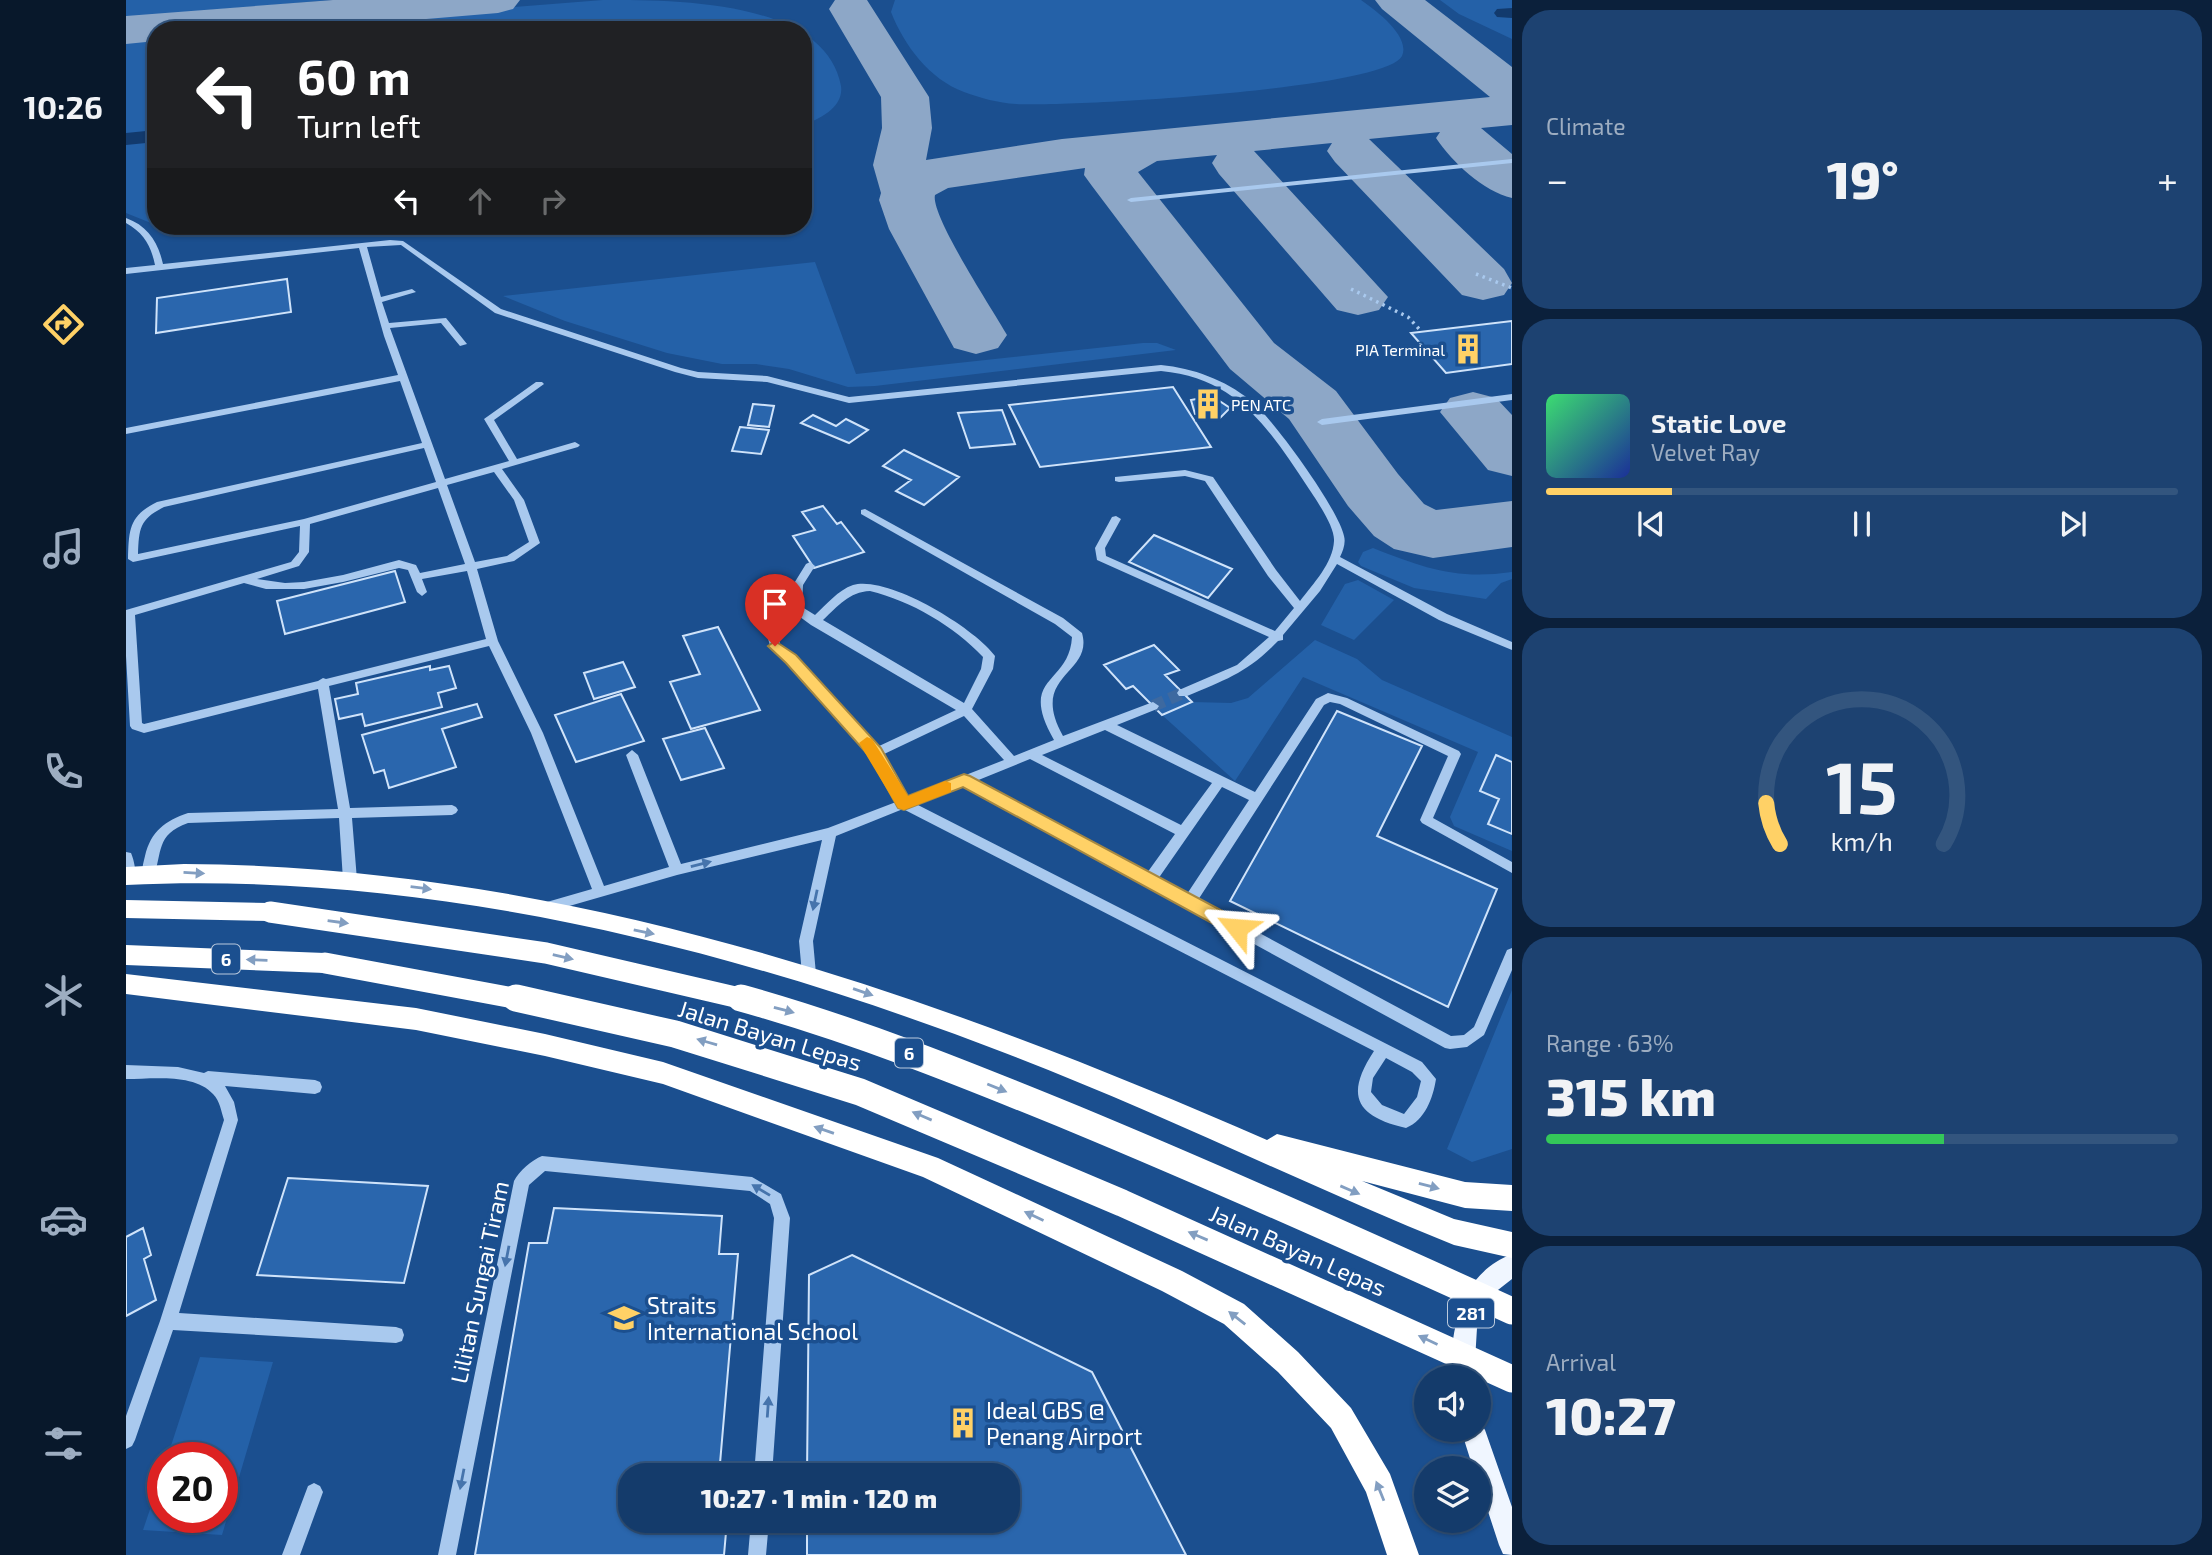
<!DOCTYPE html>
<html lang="en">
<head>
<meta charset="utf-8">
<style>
  body { margin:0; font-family:"Exo 2",sans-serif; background:#1d4271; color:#f1f3f6; height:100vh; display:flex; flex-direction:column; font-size:26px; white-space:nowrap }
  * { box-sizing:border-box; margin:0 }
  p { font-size:23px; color:#9dadc1 }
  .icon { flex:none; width:38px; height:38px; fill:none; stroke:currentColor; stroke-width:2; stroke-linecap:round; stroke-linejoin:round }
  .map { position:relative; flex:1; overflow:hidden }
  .side { display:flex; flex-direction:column; gap:10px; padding:10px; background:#0b203b; width:700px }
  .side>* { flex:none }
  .banner { position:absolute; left:21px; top:21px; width:665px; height:214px; border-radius:28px; box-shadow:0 2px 5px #0004,0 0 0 2px #33557e; background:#202124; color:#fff; overflow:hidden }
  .controls { position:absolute; left:1288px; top:1365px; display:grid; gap:14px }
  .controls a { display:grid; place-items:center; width:77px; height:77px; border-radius:50%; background:#143b6b; box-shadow:0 2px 5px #0004,0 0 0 2px #33557e; font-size:35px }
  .speed { position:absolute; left:21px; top:1442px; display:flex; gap:14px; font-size:35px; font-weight:700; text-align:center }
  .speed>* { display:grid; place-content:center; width:91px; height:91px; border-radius:50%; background:#143b6b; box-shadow:0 2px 5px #0004,0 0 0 2px #33557e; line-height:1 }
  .speed .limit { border:10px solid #d22; background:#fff; color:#111 }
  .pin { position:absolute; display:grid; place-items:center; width:60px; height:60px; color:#fff; margin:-72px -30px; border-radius:50% 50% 50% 0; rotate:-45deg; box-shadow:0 0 7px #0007 }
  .pin .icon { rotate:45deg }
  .me { position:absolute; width:77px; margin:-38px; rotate:298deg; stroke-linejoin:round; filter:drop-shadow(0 0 5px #0008) }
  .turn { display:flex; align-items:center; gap:24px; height:147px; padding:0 35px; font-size:32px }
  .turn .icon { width:91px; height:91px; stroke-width:2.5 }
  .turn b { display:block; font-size:49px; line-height:60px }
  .lanes { display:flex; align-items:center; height:66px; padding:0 35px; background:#0003; justify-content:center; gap:35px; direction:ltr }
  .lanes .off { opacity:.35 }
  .big { font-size:52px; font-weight:800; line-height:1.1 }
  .side .widget { flex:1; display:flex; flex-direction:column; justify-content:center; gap:10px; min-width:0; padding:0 24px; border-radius:28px; background:#1d4271 }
  .side .dial { align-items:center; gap:0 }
  .dial svg { height:182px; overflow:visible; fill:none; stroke:#33557e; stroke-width:7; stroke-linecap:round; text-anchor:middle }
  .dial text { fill:#f1f3f6; stroke:none }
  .song { display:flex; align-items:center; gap:21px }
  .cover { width:84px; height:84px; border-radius:10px; background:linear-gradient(135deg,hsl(140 70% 55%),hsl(230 70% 35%)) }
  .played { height:7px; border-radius:4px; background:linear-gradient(90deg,#ffd166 20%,#33557e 20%) }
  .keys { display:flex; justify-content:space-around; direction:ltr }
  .heat { display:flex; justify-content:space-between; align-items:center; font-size:38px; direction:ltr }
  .charge { height:10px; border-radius:5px; background:linear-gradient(90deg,#34c759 63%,#33557e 0) }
  .trip { position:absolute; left:492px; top:1463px; width:402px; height:70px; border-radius:28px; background:#143b6b; box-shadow:0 2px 5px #0004,0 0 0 2px #33557e; font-weight:800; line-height:70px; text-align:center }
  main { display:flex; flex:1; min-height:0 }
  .dock { display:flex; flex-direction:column; width:126px; justify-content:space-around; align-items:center; background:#08182b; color:#9dadc1 }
  .dock .icon { width:49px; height:49px }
  .dock .on { color:#ffd166 }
  .dock b { font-size:32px; color:#f1f3f6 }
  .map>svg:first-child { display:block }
</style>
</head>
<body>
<main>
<nav class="dock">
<b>10:26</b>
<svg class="icon on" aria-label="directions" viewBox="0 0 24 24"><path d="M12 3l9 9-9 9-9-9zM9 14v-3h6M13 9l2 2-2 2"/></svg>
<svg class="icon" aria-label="music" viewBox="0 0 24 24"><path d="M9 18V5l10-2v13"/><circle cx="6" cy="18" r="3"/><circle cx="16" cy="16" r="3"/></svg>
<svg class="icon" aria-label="phone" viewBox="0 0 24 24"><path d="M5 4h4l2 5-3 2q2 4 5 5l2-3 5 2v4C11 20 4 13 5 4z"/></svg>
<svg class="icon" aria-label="climate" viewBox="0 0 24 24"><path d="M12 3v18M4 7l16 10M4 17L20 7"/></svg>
<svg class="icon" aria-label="car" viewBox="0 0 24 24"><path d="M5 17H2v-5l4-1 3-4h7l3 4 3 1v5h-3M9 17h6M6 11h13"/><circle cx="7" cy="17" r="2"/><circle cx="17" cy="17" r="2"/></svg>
<svg class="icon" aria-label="filters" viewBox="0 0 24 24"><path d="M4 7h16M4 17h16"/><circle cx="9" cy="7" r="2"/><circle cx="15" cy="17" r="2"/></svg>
</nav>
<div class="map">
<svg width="1386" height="1555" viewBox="0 0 1386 1555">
  <rect width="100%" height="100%" fill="#1b4f8f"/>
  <path fill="#2461a8" d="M0,0H205L0,17Z
    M477,0C552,0 699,0 715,86C718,107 694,119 677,125V30H103Z
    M769,0H1235C1248,9 1285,36 1276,56C1259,90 938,107 890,104C872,103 855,98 838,92C803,79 778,45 765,12Z
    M1314,0H1386V39L1333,14Z
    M30,36V225L0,213V38Z
    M31,226H141L54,235Z
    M191,226H289L191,236Z
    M689,262L730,374L1017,343H1031L1050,350L749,386L722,387L663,369L630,364H596L541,353L439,321L377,296Z
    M1247,548C1298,568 1330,580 1386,572V579L1375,583L1360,599L1288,588L1235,566L1232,562L1237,552Z
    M1232,580L1268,600L1228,640L1195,625L1219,584Z
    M1189,640L1231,659L1256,680L1386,737V851L1328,826L1324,817L1352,752L1177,677L1109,781L1036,715L1066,702L1105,703L1122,698Z
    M1386,990V1149L1346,1162L1321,1149Z
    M74,1357L147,1362L96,1535L17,1530L37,1471V1517H96V1458H41Z"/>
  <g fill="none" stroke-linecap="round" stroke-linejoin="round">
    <path fill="#123a6d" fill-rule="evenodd" d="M1386,8V18L1371,17L1368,13L1371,9Z
      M30,130V142L0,145V133Z"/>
    <path fill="#8da7c7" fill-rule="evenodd" d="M207,0H394L387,9L372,13L169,30H30V41L0,44V16Z
      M709,0H741L803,97L806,128L800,160L936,139L1364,97L1256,9L1249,0H1299L1386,67V125L1355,128L1386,154V198C1357,191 1327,163 1310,138L1314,132L1243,139L1378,269L1386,283L1378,295L1357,300L1336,295L1209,162L1201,151L1206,143L1128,151L1262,297L1253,310L1232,315L1211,310L1093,174L1086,163L1091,155L1031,161L1012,172L1148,343L1210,391L1272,474L1298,504L1310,510L1386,501V547L1307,558L1268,549L1248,536L1222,506L1163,419L1104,369L966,186L958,175L959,168L822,188L809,195C804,215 868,312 881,335L872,348L850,354L828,348L763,229L753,200L755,193L747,165L756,128L755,97L703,9Z
      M1347,392L1370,398L1386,415V476L1362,470L1314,412L1324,398Z"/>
  </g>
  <path fill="#2a66ad" stroke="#cfe3fa" stroke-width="2" d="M161,279L165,312L30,333L31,298Z
    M1386,321V364L1320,373L1285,333Z
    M1047,387L1085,447L914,467L883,405Z
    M1086,396L1104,408L1093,419L1069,414L1065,400Z
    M627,404L648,406L643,427L622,425Z
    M876,410L889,444L844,448L832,413Z
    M687,415L710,426L720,419L742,430L723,443L675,423Z
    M614,427L643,430L635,454L606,451Z
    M778,450L833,477L798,505L770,491L785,480L757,466Z
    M697,506L711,524L715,522L738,552L688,568L667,536L689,530L676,512Z
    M1028,535L1106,569L1082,598L1003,562Z
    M269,571L279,602L159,634L151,601Z
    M592,627L634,710L565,729L544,682L574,674L557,636Z
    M1028,645L1053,670L1039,675L1066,702L1036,715L1007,686L1000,689L978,665Z
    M497,662L509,687L468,699L458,673Z
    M304,666V670L323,666L330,688L312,693L316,707L239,726L236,714L213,719L209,699L232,694L230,683Z
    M495,694L518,741L450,762L429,715Z
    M351,704L356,717L316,729L330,767L263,788L258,770L248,773L236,735Z
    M1211,711L1296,746L1251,836L1371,889L1322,1007L1104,901Z
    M579,728L598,768L555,780L537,739Z
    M1370,755L1386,762V834L1362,824L1373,799L1354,791Z
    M162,1178L302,1186L278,1283L131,1275Z
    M428,1208L596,1216L593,1254H612L593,1475H504V1521H601L598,1555H349L403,1243H421Z
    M17,1228L25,1255L18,1259L30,1300L0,1316V1237Z
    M726,1255L966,1372L1060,1555H681V1521H882V1475H681L683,1275Z"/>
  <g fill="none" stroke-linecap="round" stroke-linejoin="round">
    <path stroke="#3d69a0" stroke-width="12" stroke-dasharray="12 6" stroke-linecap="butt" d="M1027,706L1057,693"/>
    <path stroke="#a9c9ee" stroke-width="3.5" stroke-dasharray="2.5 4.5" stroke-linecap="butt" d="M1350,274L1386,288
      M1225,289L1282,317L1296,332"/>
    <path fill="#a9c9ee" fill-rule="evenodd" d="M1386,159V163L1005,202L1001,200L1005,198Z
      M0,218C22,226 32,242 37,264L264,240L277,241L375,309L555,368L572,372L641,376L723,397L1035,365C1067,368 1099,380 1124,400C1146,417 1213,510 1218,536C1220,543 1217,551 1214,557L1321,614L1386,642V650L1313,620L1211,564L1194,591L1157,635V640L1152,641C1121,673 1101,679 1061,696H1053L1051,693L1053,690L1111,665L1143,637L971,560L969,548L986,517L990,516L995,519L979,548L980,556L1149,631L1168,608L1142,576L1079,481L1059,476L993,482L989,481V477L1059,470L1087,477L1150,570L1174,601C1187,584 1207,563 1208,541C1209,527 1191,501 1183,489C1144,430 1112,378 1035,371L723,403L641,382L572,378L549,372L369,313L275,245L241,247L255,297L286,289L290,292L256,302L263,323L320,318L341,344L334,346L315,323L264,328L319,479L383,461L358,419L410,382H416L418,384L368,420L391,459L449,442L454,445L452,447L376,469L398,500L414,543L388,561L351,569L372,641L417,733L478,886L543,867L500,755L506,750L512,755L555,864L702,828L770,802L745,756L661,662L645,649L639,628L665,607L667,585L680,564L684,562L689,566L677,585L676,607L689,615C700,605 712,590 727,585C762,575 849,628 869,656L867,669L846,709L888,756L928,740C891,675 943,686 946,637L929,624L735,514V510L739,509L937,618L956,633C968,675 902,674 937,736L1027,702L1033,706L1031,709L991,725L1129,792L1190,699L1202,693L1221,698L1333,751L1335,754L1307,818L1386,862V873L1296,823L1294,820L1322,756L1214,704L1204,702L1198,705L1072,900L1325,1036L1338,1035L1348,1027L1381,950L1386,948V970L1358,1035L1341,1047L1324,1049L1319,1048L838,786L790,804L1296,1062L1310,1079C1307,1098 1299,1120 1280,1128C1229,1116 1219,1095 1248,1051L777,809L710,836L687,941L690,974L688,978L683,980L678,978L676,974L673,941L696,840L551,875L419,913L414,912L412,908L414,904L466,889L405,733L363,646L203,686L224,808L326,805L330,807L332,810L330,813L326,815L226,818L231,880L229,884L224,885L219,884L217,880L213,818L62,823C29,835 37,852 27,879L22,880L17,879C15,871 17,864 19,856C25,831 39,821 62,813L212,809L192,689L18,733L6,729L4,726L0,656V610L165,562L173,552L174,526L7,562L2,559C3,529 3,516 31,502L296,443L274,381L0,434V428L272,375L258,336L233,248L0,274V268L29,265C25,246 18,233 0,223ZM298,448L310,482L178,519L12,554C13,528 14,519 38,507ZM368,472L388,500L403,542L381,556L349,562L321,485ZM312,488L339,564L294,573L290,565L273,560L217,575L178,582L159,583L131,579L173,566L183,552L184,524ZM273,568L282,570L291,592L296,596L301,592L296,579L341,571L360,639L200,679L197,678L192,681L18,724L16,723L9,615L118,583L140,589H178L217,582ZM744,591C785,601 828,626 857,657L855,669L838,703L697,620C712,606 723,592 744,591ZM670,614L685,625L830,710L751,747L669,656L654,644L651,629ZM838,716L878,760L781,798L756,755ZM979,730L1086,783L1055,825L916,755ZM904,759L1049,834L1021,873L850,781ZM1096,787L1123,800L1061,894L1032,879ZM1260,1058L1286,1072L1295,1081L1291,1097L1278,1114L1256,1105L1245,1092L1247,1078Z
      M1386,394V400L1196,425L1191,422L1196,419Z
      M0,852L5,853C8,860 11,873 8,880H0Z
      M0,1065L52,1067L78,1073L82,1071L189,1080L194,1082L196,1087L194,1092L189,1094L99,1086L108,1102L112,1120L53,1313L270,1327L276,1329L278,1335L276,1341L270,1343L47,1330L9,1440L6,1446L0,1449V1416L34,1321L98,1120C95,1111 94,1101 87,1094C68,1073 26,1079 0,1079Z
      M416,1156L626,1177L655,1194L664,1218L646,1475H628L648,1218L644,1204L624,1191L419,1171L403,1185L330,1555H312L388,1181C393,1171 406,1160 416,1156Z
      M188,1483L194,1486L197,1492L174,1555H156L182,1486Z
      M625,1521H643L640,1555H622Z"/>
    <path fill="#f0f6ff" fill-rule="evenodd" d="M1386,1254V1279L1363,1297L1351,1328L1348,1377H1324C1326,1327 1333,1275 1386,1254Z
      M1353,1420L1359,1430L1386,1507V1555L1377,1554L1373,1545L1353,1484V1468H1347L1335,1430H1353Z"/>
    <path fill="#fff" fill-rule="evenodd" d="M58,864C437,866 798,990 1141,1140L1151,1134L1339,1182L1386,1185V1211L1339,1208L1236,1181L1328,1219L1386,1232V1258L1328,1245C1177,1184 1031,1111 879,1053C601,946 299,871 0,885V867Z
      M0,900L144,903L152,905L155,912L152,919L144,921L0,918Z
      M0,945L199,953L207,956L211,963L207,970L199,973L0,965Z
      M0,974L290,1008L419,1034L537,1062L812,1158L1056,1271L1118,1304L1172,1352L1225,1408L1264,1474L1293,1555H1261L1240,1492L1205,1428L1152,1372L1098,1324L1036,1291L797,1177L537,1084L419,1056L290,1030L0,994Z"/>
    <path stroke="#fff" stroke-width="21" d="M144,912L420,953L622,1000
      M199,963L398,1000"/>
    <path stroke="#fff" stroke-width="27" d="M390,998L549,1034L734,1092L996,1203L1386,1379
      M615,998C730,1030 839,1074 949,1119C1096,1180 1241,1245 1386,1311"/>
  </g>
  <defs><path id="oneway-solid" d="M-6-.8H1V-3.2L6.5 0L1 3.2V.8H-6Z" transform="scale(1.75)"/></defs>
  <g fill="#4674ac">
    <use href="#oneway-solid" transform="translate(575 864) rotate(-14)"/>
    <use href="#oneway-solid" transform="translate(689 900) rotate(102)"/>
    <use href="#oneway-solid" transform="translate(635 1190) rotate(-149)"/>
    <use href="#oneway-solid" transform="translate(381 1256) rotate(101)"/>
    <use href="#oneway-solid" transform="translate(642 1407) rotate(-86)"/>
    <use href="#oneway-solid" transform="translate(336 1479) rotate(101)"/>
  </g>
  <g fill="#829ec1">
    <use href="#oneway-solid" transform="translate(68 873) rotate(3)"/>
    <use href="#oneway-solid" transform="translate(295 888) rotate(7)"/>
    <use href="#oneway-solid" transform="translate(212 922) rotate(8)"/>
    <use href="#oneway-solid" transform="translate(518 932) rotate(12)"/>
    <use href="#oneway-solid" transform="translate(437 957) rotate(13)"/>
    <use href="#oneway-solid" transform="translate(131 960) rotate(-178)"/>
    <use href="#oneway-solid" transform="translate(737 992) rotate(19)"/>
    <use href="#oneway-solid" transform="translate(658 1010) rotate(15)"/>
    <use href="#oneway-solid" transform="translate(581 1042) rotate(-164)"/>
    <use href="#oneway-solid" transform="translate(871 1088) rotate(22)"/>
    <use href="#oneway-solid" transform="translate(796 1116) rotate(-157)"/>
    <use href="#oneway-solid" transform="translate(698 1130) rotate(-161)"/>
    <use href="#oneway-solid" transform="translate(1303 1186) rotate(15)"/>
    <use href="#oneway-solid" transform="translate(1224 1190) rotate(23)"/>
    <use href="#oneway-solid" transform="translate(908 1216) rotate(-155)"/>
    <use href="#oneway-solid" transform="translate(1072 1236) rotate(-157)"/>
    <use href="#oneway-solid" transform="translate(1111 1318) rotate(-142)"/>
    <use href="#oneway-solid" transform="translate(1302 1340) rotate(-155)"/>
    <use href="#oneway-solid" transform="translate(1254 1491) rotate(-112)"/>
  </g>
  <path fill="#ffd166" stroke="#a68842" stroke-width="2" d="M649,641L670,655L755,748L782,796L838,774L844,776L1117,922L1119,928L1117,933H1104L837,787L778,810L772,808L744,757L660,663L642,646Z"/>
  <path fill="#f59e0b" d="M741,737L746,739L782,796L819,781L825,783V792L778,810L772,808L733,743Z"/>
  <defs>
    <g id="building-bare" transform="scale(2.415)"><path d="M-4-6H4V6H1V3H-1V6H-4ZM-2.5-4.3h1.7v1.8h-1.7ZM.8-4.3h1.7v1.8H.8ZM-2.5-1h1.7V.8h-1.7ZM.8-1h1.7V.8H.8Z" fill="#ffd166" stroke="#1b4f8f" stroke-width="2.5" paint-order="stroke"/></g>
    <g id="school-bare" transform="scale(2.415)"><path d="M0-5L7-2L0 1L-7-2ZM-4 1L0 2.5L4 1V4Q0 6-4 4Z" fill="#ffd166" stroke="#1b4f8f" stroke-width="2.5" paint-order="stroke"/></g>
  </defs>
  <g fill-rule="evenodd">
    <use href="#building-bare" x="1342" y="349"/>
    <use href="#building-bare" x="1082" y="404"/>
    <use href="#school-bare" x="498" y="1318"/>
    <use href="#building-bare" x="837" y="1423"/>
  </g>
  <g text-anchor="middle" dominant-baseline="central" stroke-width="7" stroke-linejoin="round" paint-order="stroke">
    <g font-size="16" fill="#fff" stroke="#1b4f8f" text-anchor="end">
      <text x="1319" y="349">PIA Terminal</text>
      <text x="1105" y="404" text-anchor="start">PEN ATC</text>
    </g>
    <g fill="#1b4f8f" stroke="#bbcadd" stroke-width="2">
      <rect x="86" y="944.5" width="28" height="29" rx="5"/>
      <rect x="769" y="1038.5" width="28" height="29" rx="5"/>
      <rect x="1322" y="1298.5" width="46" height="29" rx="5"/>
    </g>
    <g font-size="18" font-weight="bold" fill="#fff">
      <text x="100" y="959">6</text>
      <text x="783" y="1053">6</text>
      <text x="1345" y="1313">281</text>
    </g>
    <g font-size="23" fill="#fff" stroke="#1b4f8f">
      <text transform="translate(644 1035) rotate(17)">Jalan Bayan Lepas</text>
      <text transform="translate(1172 1250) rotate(24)">Jalan Bayan Lepas</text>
      <text transform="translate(353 1282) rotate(-78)">Lilitan Sungai Tiram</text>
    </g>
    <g font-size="23" fill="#fff" stroke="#1b4f8f" text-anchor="start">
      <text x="521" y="1305">Straits<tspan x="521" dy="26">International School</tspan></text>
      <text x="860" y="1410">Ideal GBS @<tspan x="860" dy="26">Penang Airport</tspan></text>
    </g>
  </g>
</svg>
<div class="controls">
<a><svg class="icon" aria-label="sound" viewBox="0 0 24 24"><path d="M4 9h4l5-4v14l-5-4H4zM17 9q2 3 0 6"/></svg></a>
<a><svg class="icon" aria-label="layers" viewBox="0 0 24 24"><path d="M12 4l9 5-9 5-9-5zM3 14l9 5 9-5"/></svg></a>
</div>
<div class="speed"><div class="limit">20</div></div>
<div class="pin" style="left:649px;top:646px;background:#d93025"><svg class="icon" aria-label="arrive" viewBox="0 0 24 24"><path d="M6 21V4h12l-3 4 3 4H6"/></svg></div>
<svg class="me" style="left:1111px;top:928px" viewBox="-20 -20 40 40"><path d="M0-17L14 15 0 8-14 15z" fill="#ffd166" stroke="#fff" stroke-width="4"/></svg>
<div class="trip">10:27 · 1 min · 120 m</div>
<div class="banner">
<div class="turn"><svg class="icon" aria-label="left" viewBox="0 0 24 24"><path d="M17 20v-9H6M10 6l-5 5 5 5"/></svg><div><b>60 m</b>Turn left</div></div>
<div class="lanes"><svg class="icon" aria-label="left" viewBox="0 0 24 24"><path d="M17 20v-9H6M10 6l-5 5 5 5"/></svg><svg class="icon off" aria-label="ahead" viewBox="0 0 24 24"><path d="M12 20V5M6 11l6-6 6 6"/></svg><svg class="icon off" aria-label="right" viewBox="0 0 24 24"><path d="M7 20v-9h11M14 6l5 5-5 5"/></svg></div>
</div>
</div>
<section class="side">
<div class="widget"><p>Climate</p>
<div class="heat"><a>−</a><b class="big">19°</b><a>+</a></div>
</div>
<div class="widget">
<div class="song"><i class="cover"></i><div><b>Static Love</b><p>Velvet Ray</p></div></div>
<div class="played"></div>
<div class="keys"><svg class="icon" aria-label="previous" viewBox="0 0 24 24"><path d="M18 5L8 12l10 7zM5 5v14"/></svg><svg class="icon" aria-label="pause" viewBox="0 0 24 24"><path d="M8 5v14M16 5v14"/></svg><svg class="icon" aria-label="next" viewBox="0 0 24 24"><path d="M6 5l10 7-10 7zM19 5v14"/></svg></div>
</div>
<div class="widget dial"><svg viewBox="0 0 100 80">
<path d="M14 69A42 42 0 1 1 86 69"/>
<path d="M14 69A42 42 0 0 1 8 51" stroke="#ffd166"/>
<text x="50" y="56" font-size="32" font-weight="700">15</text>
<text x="50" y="72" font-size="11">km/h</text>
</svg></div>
<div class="widget"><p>Range · 63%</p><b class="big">315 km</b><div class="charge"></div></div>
<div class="widget"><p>Arrival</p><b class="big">10:27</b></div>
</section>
</main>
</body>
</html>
